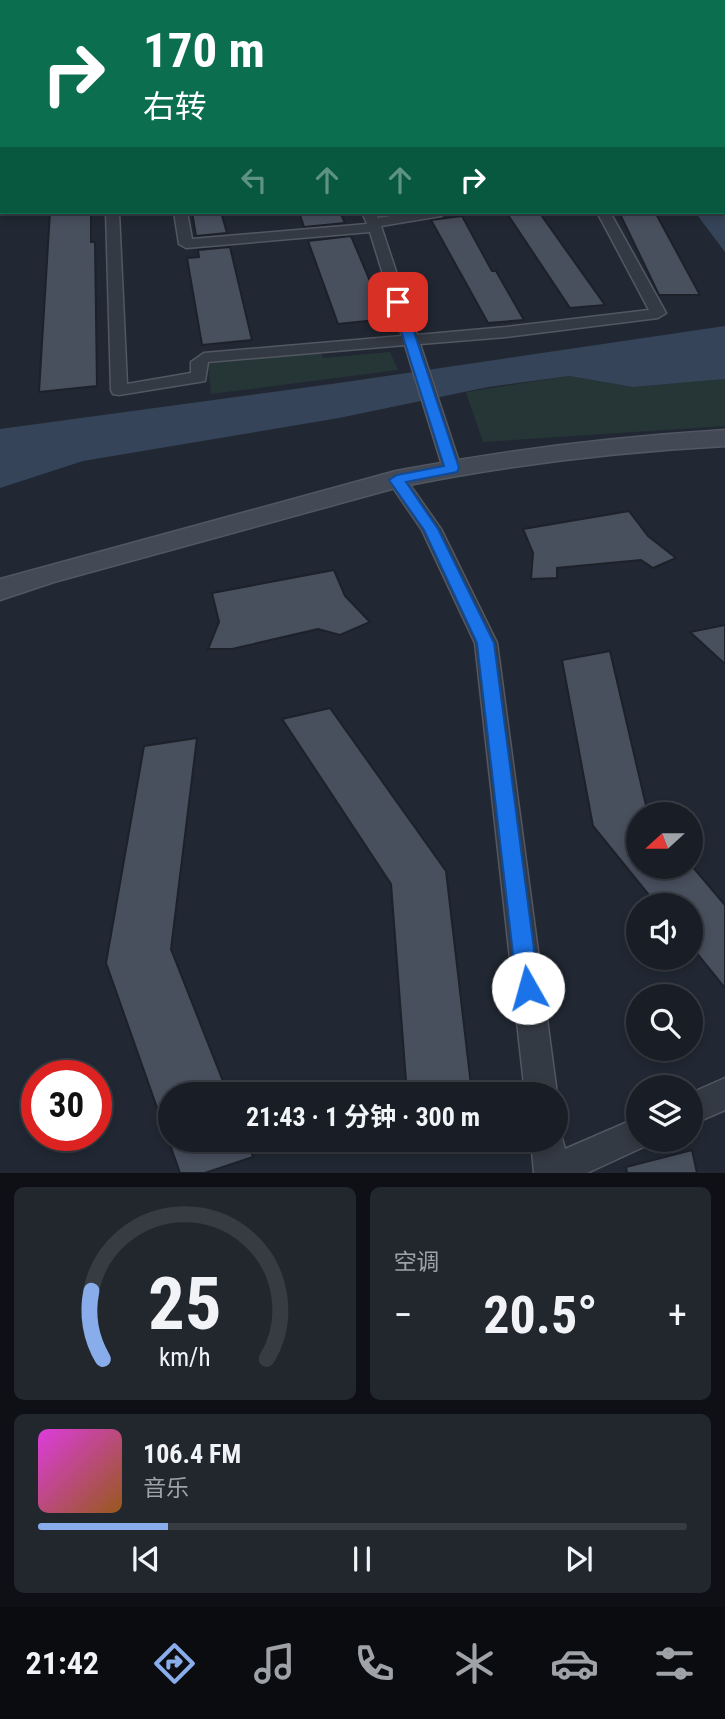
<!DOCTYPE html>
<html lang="zh">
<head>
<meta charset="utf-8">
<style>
  body { margin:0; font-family:"Roboto Condensed","Noto Sans SC",sans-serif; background:#22272e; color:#f1f3f6; height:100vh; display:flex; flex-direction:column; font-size:26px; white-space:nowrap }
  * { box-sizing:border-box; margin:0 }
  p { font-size:23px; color:#9fa2a7 }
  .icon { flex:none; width:38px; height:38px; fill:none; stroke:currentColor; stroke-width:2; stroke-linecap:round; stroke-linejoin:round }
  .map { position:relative; height:1173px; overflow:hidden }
  .sheet { display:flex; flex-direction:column; gap:14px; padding:14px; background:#0e1015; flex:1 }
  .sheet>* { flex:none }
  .banner { position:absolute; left:0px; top:0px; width:726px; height:214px; box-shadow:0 4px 10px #0003,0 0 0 2px #373c43; background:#0b6e4f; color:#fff; overflow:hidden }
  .needle { width:46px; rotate:249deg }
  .fabs { position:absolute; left:626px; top:802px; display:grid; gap:14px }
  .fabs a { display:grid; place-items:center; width:77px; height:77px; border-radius:50%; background:#191e26; box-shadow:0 4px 10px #0003,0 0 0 2px #373c43; font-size:35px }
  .speed { position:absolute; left:21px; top:1060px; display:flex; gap:14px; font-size:35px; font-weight:700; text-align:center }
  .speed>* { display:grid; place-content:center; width:91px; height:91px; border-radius:50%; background:#191e26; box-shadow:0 4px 10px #0003,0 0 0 2px #373c43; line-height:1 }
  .speed .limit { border:10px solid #d22; background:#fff; color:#111 }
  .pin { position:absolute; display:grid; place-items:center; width:60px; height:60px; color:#fff; margin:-30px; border-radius:14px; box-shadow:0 4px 10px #0006 }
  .me { position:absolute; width:77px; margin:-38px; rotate:353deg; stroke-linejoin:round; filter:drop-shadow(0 0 5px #0008) }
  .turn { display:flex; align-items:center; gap:24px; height:147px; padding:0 28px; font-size:32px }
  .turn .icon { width:91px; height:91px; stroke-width:2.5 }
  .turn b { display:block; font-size:49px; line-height:60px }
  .lanes { display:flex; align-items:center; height:66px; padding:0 28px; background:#0003; justify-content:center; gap:35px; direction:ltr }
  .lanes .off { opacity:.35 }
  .big { font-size:52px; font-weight:700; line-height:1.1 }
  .sheet .card { flex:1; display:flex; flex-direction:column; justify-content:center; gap:10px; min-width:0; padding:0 24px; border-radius:10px; background:#22272e }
  .sheet .dial { align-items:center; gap:0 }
  .dial svg { height:182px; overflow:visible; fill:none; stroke:#373c43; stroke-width:7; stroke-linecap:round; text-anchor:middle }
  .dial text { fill:#f1f3f6; stroke:none }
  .song { display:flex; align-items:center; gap:21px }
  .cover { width:84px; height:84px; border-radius:10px; background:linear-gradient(135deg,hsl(300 70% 55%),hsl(30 70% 35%)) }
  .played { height:7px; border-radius:4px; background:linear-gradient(90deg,#89aceb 20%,#373c43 20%) }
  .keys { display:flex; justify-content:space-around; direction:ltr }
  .heat { display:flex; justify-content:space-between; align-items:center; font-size:38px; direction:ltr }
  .sheet .tiles { flex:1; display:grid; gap:14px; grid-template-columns:1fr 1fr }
  .card:last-child { grid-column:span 2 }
  .trip { position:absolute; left:158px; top:1082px; width:410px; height:70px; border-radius:35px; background:#191e26; box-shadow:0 4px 10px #0003,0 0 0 2px #373c43; font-weight:700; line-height:70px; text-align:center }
  .menu { display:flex; height:112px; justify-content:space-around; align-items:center; background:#0a0c0f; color:#9fa2a7 }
  .menu .icon { width:49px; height:49px }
  .menu .active { color:#89aceb }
  .menu b { font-size:32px; color:#f1f3f6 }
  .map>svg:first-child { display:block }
</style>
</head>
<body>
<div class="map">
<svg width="725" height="1173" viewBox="0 0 725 1173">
  <rect width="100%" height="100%" fill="#212833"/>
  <path fill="#263636" d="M320,351L323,358L390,352L398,370L211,394L208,364Z
    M569,376L633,387L725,379V426L483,442L466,392Z"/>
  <path fill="#364459" d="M725,209V252L695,212H724Z
    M725,326V379L633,387L569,376L488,387L339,418L83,461L0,488V429L346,382Z"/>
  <path fill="#484f5d" stroke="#1c212a" stroke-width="2" d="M50,212H91V242H95L97,386L39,392Z
    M192,212H221L227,233L196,236Z
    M299,212H340L345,223L304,227Z
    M506,212H539L605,305L570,308Z
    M619,212H655L700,295H659Z
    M462,216L492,271H496L524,320L488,323L431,220Z
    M351,236L386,319L338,324L308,241Z
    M230,247L252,340L202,345L187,258L199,257L198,250Z
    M629,511L648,536L676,558L653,568L641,560L557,568V578L531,579L533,553L523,529Z
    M334,570L345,596L370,622L340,635L318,629L232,649H208L219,622L212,593Z
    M725,625V664L690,632Z
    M610,651L648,814H639V866H692L725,905V988L691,946V905H657L593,826L562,660Z
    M330,708L446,871L472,1094H407L391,884L282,719Z
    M197,738L171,949L228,1094H170V1136H167L106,963L144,746Z
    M168,1139H246L253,1157L205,1173H180Z
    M692,1150L697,1173H627L626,1167Z"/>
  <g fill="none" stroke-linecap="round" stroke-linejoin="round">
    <g stroke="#525862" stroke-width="3">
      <path id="street" d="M628,0H637L638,2H629Z
        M106,212H119L127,384L191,373V362L204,353L402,336L370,232L186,248L179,244L174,212H187L192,239L367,224L362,212H374L378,218L418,212H447L441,216L381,226L417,335L506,327L649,310L597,212H610L666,313L658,318L506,337L420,344L461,468L452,474L443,468L405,345L208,362L205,381L119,395L113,394L111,390Z
        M396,473L403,475L441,529L497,643L557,1094L555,1099V1094H525L475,643L422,530L387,479Z
        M725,1078V1110L691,1125V1093Z
        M639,1117V1139H653L650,1144L587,1173H534L531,1139H555V1126L559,1127L565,1149Z"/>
    </g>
    <g stroke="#525862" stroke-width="3">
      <path id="secondary" d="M695,0H725V5L724,2H694Z
        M0,25H2V33H0Z
        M725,430V446C615,452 506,465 399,487L54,582L0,600V579L396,471C505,450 614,437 725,430Z"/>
    </g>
    <g stroke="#3c424b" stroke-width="4">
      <path id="highway" d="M0,0H12V2H2V6Z
        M0,31H2L0,54Z"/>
    </g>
    <use href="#street" fill="#343a44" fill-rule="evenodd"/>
    <use href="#secondary" fill="#434a56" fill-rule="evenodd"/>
    <use href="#highway" fill="#696152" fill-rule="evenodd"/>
  </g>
  <path fill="#1a73e8" stroke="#114b97" stroke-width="2" d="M398,299L404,302L459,468L457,472L406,482L438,529L494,643L539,988L536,995L528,998L520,995L517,988L477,643L424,530L389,480L397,475L444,466L392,302Z"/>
</svg>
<div class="fabs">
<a><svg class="needle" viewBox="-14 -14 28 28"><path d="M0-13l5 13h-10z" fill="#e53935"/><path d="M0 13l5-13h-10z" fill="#9fa2a7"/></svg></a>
<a><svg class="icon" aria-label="sound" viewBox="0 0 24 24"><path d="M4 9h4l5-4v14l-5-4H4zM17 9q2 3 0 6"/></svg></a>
<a><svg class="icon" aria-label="search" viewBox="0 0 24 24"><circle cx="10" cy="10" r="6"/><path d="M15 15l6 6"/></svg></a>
<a><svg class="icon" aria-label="layers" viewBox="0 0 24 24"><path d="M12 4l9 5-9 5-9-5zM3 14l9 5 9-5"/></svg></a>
</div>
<div class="speed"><div class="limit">30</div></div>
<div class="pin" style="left:398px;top:302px;background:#d93025"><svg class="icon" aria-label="arrive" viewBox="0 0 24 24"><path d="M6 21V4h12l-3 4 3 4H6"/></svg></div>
<svg class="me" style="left:528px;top:988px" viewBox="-20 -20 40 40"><circle r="19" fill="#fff"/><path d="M0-13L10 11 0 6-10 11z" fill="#1a73e8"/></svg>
<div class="trip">21:43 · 1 分钟 · 300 m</div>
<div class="banner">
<div class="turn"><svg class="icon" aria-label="right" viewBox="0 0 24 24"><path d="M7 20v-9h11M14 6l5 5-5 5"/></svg><div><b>170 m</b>右转</div></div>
<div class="lanes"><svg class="icon off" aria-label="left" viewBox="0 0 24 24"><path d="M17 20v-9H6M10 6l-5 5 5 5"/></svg><svg class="icon off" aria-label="ahead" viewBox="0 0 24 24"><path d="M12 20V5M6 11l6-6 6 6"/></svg><svg class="icon off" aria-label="ahead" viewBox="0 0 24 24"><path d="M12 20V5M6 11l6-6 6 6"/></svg><svg class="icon" aria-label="right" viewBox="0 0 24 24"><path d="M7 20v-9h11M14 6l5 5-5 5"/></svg></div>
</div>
</div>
<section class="sheet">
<div class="tiles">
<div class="card dial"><svg viewBox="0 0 100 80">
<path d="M14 69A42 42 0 1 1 86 69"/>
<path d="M14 69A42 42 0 0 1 9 39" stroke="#89aceb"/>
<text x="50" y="56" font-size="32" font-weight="700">25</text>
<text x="50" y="72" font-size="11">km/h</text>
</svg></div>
<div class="card"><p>空调</p>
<div class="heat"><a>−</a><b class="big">20.5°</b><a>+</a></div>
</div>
<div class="card">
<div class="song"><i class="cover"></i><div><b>106.4 FM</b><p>音乐</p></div></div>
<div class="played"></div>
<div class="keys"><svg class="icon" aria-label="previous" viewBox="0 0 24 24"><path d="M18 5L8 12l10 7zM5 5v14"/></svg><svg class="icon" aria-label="pause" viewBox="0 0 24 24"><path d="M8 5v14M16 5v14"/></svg><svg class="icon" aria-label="next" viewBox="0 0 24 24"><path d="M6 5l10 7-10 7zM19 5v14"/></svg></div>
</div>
</div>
</section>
<nav class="menu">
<b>21:42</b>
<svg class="icon active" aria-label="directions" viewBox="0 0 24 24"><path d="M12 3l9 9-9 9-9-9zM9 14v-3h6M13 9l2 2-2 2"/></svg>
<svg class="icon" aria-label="music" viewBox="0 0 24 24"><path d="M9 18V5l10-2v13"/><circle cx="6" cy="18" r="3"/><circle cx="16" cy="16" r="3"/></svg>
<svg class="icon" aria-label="phone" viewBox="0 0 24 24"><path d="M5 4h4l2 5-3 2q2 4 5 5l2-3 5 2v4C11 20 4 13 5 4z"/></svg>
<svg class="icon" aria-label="climate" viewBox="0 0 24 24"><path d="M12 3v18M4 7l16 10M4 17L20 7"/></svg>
<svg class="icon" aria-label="car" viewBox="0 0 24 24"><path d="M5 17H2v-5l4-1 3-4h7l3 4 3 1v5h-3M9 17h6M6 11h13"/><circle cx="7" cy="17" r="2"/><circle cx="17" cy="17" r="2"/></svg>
<svg class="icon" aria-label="filters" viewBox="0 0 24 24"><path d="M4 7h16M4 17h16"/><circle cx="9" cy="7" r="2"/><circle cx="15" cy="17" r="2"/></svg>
</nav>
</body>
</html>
